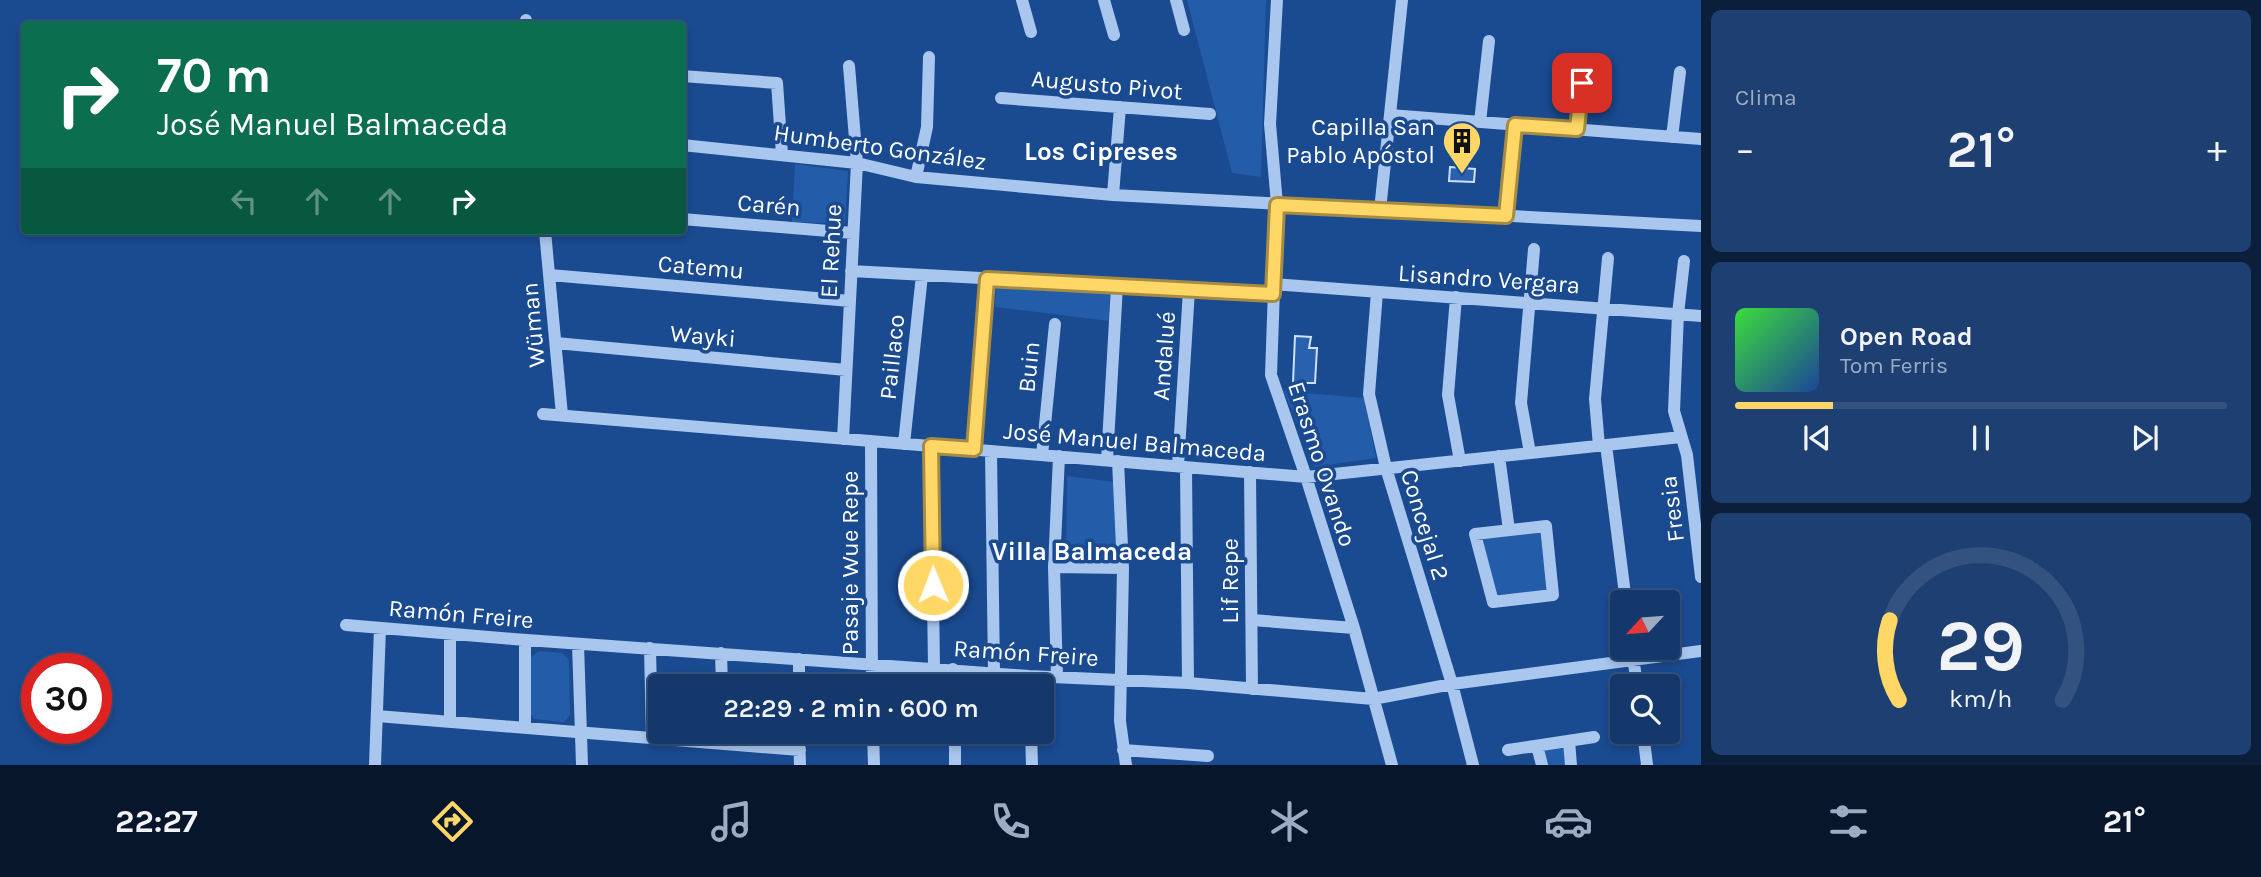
<!DOCTYPE html>
<html lang="es">
<head>
<meta charset="utf-8">
<style>
  body { margin:0; font-family:Karla,sans-serif; background:#1d3f72; color:#f1f3f6; height:100vh; display:flex; flex-direction:column; font-size:26px; white-space:nowrap }
  * { box-sizing:border-box; margin:0 }
  p { font-size:23px; color:#9dacc2 }
  .icon { flex:none; width:38px; height:38px; fill:none; stroke:currentColor; stroke-width:2; stroke-linecap:round; stroke-linejoin:round }
  .map { position:relative; flex:1; overflow:hidden }
  .panel { display:flex; flex-direction:column; gap:10px; padding:10px; background:#0b1f3b; width:560px }
  .panel>* { flex:none }
  .guide { position:absolute; left:21px; top:21px; width:665px; height:214px; border-radius:7px; box-shadow:0 4px 10px #0003,0 0 0 2px #33527f; background:#0b6e4f; color:#fff; overflow:hidden }
  .needle { width:46px; rotate:244deg }
  .fabs { position:absolute; left:1610px; top:590px; display:grid; gap:14px }
  .fabs a { display:grid; place-items:center; width:70px; height:70px; border-radius:7px; background:#14386c; box-shadow:0 4px 10px #0003,0 0 0 2px #33527f; font-size:35px }
  .speed { position:absolute; left:21px; top:653px; display:flex; gap:14px; font-size:35px; font-weight:700; text-align:center }
  .speed>* { display:grid; place-content:center; width:91px; height:91px; border-radius:50%; background:#14386c; box-shadow:0 4px 10px #0003,0 0 0 2px #33527f; line-height:1 }
  .speed .limit { border:10px solid #d22; background:#fff; color:#111 }
  .pin { position:absolute; display:grid; place-items:center; width:60px; height:60px; color:#fff; margin:-30px; border-radius:14px; box-shadow:0 4px 10px #0006 }
  .me { position:absolute; width:77px; margin:-38px; rotate:359deg; stroke-linejoin:round; filter:drop-shadow(0 0 5px #0008) }
  .turn { display:flex; align-items:center; gap:24px; height:147px; padding:0 21px; font-size:32px }
  .turn .icon { width:91px; height:91px; stroke-width:2.5 }
  .turn b { display:block; font-size:49px; line-height:60px }
  .lanes { display:flex; align-items:center; height:66px; padding:0 21px; background:#0003; justify-content:center; gap:35px; direction:ltr }
  .lanes .off { opacity:.35 }
  .big { font-size:52px; font-weight:600; line-height:1.1 }
  .panel .widget { flex:1; display:flex; flex-direction:column; justify-content:center; gap:10px; min-width:0; padding:0 24px; border-radius:10px; background:#1d3f72 }
  .panel .dial { align-items:center; gap:0 }
  .dial svg { height:182px; overflow:visible; fill:none; stroke:#33527f; stroke-width:7; stroke-linecap:round; text-anchor:middle }
  .dial text { fill:#f1f3f6; stroke:none }
  .song { display:flex; align-items:center; gap:21px }
  .cover { width:84px; height:84px; border-radius:10px; background:linear-gradient(135deg,hsl(120 70% 55%),hsl(220 70% 35%)) }
  .played { height:7px; border-radius:4px; background:linear-gradient(90deg,#ffd766 20%,#33527f 20%) }
  .keys { display:flex; justify-content:space-around; direction:ltr }
  .heat { display:flex; justify-content:space-between; align-items:center; font-size:38px; direction:ltr }
  .trip { position:absolute; left:648px; top:674px; width:406px; height:70px; border-radius:7px; background:#14386c; box-shadow:0 4px 10px #0003,0 0 0 2px #33527f; font-weight:600; line-height:70px; text-align:center }
  .dock { display:flex; height:112px; justify-content:space-around; align-items:center; background:#08162b; color:#9dacc2 }
  .dock .icon { width:49px; height:49px }
  .dock .active { color:#ffd766 }
  .dock b { font-size:32px; color:#f1f3f6 }
  main { display:flex; flex:1; min-height:0 }
  .map>svg:first-child { display:block }
</style>
</head>
<body>
<main>
<div class="map">
<svg width="1701" height="765" viewBox="0 0 1701 765">
  <rect width="100%" height="100%" fill="#1a4a90"/>
  <path fill="#235ca9" d="M1187,0H1266L1261,177L1232,173Z
    M795,164L848,171L845,224L792,222Z
    M996,289L1110,292L1109,321L995,307Z
    M1284,391L1364,398L1376,458L1314,467Z
    M1067,476L1115,482L1118,561L1066,562Z
    M1545,527L1553,594L1494,602L1476,534Z
    M539,651L562,653L569,660L570,715L564,722L534,719L530,713L531,657Z
    M1568,741L1570,765H1542L1537,746Z"/>
  <path fill="#2961ae" stroke="#cee1fa" stroke-width="2" d="M1450,167L1475,169L1474,182L1449,181Z
    M1295,336L1311,337L1309,348H1317L1315,383H1293Z"/>
  <g fill="none" stroke-linecap="round" stroke-linejoin="round">
    <path stroke="#a8c6ee" stroke-width="12" d="M1022,0L1031,32
      M1104,0L1114,35
      M1176,0L1184,30
      M1277,0L1270,124L1277,204L1271,375L1306,477L1354,628L1392,765
      M526,20V24
      M682,76L777,83L782,154
      M1001,98L1210,114
      M1390,115L1701,139
      M1480,122L1489,41
      M1577,129L1585,60
      M1672,137L1680,72
      M682,145L857,163L916,177L1113,195L1701,226
      M916,177L927,127L929,57
      M1113,195L1120,107
      M1380,210L1402,0
      M1506,216L1515,125
      M682,219L853,233
      M545,231L562,415
      M1684,261L1678,314L1674,411L1687,455L1701,577
      M851,271L1273,294
      M550,275L850,301
      M1273,284L1701,316
      M1377,292L1369,394L1386,468L1452,684L1473,765
      M1456,297L1448,395L1460,461
      M556,343L846,370
      M543,414L1306,477L1681,437
      M843,439L857,163L849,66
      M871,441L872,686
      M904,444L922,275
      M1606,445L1626,602
      M931,446L934,668
      M1599,446L1595,399L1608,258
      M974,449L987,279
      M991,451L994,672
      M1530,453L1521,403L1534,249
      M1042,455L1055,324
      M1499,456L1509,530
      M1107,460L1117,286
      M1118,461L1123,568L1120,721L1126,765
      M1178,466L1189,290
      M1186,467L1188,683
      M1250,472L1252,689
      M1546,526L1553,595L1493,602L1475,534Z
      M1054,567L1123,568
      M1252,620L1354,628
      M346,625L513,639L1029,676L1188,683L1373,699L1452,684L1701,651
      M525,640V728
      M578,644L582,765
      M650,648L652,738
      M1632,648L1637,686
      M721,653L722,686
      M799,659V686
      M953,669L954,686
      M1057,677L1054,567L1059,456
      M377,716L800,750
      M450,722V634
      M799,732L800,765
      M873,732L874,765
      M955,732V765
      M1031,732L1032,765
      M1643,732L1647,765
      M1569,741L1571,765
      M1537,746L1542,765
      M1123,750L1208,756
      M1508,750L1594,737
      M375,765L380,628"/>
  </g>
  <g fill="none" stroke-linecap="round" stroke-linejoin="round">
    <g stroke="#a68c42" stroke-width="18">
      <path id="route" d="M933,585L931,446L974,449L987,279L1273,294L1277,205L1506,216L1515,125L1577,129L1582,83"/>
    </g>
    <use href="#route" stroke="#ffd766" stroke-width="12"/>
  </g>
  <defs>
    <g id="building-pin" transform="scale(2.0125)"><path d="M0 17L-7.5 6A9.5 9.5 0 1 1 7.5 6Z" fill="#ffd766" stroke="#1a4a90"/><path d="M-4-6H4V6H1V3H-1V6H-4ZM-2.5-4.3h1.7v1.8h-1.7ZM.8-4.3h1.7v1.8H.8ZM-2.5-1h1.7V.8h-1.7ZM.8-1h1.7V.8H.8Z" fill="#111"/></g>
  </defs>
  <g fill-rule="evenodd">
    <use href="#building-pin" x="1462" y="141"/>
  </g>
  <g text-anchor="middle" dominant-baseline="central" stroke-width="7" stroke-linejoin="round" paint-order="stroke">
    <g font-size="24" fill="#fff" stroke="#1a4a90">
      <text transform="translate(1107 85) rotate(5)">Augusto Pivot</text>
      <text transform="translate(880 147) rotate(8)">Humberto González</text>
      <text transform="translate(769 205) rotate(5)">Carén</text>
      <text transform="translate(831 251) rotate(-87)">El Rehue</text>
      <text transform="translate(701 267) rotate(5)">Catemu</text>
      <text transform="translate(1489 279) rotate(4)">Lisandro Vergara</text>
      <text transform="translate(533 325) rotate(-95)">Wüman</text>
      <text transform="translate(703 336) rotate(5)">Wayki</text>
      <text transform="translate(1164 356) rotate(-86)">Andalué</text>
      <text transform="translate(892 357) rotate(-84)">Paillaco</text>
      <text transform="translate(1029 367) rotate(-84)">Buin</text>
      <text transform="translate(1135 442) rotate(5)">José Manuel Balmaceda</text>
      <text transform="translate(1322 464) rotate(72)">Erasmo Ovando</text>
      <text transform="translate(1672 509) rotate(-97)">Fresia</text>
      <text transform="translate(1425 525) rotate(73)">Concejal 2</text>
      <text transform="translate(850 563) rotate(-90)">Pasaje Wue Repe</text>
      <text transform="translate(1230 581) rotate(-90)">Lif Repe</text>
      <text transform="translate(461 614) rotate(5)">Ramón Freire</text>
      <text transform="translate(1026 653) rotate(4)">Ramón Freire</text>
    </g>
    <g font-size="24" fill="#fff" stroke="#1a4a90" text-anchor="end">
      <text x="1435" y="127">Capilla San<tspan x="1435" dy="28">Pablo Apóstol</tspan></text>
    </g>
    <g font-size="26" font-weight="bold" fill="#fff" stroke="#1a4a90">
      <text x="1101" y="151">Los Cipreses</text>
      <text x="1092" y="551">Villa Balmaceda</text>
    </g>
  </g>
</svg>
<div class="fabs">
<a><svg class="needle" viewBox="-14 -14 28 28"><path d="M0-13l5 13h-10z" fill="#e53935"/><path d="M0 13l5-13h-10z" fill="#9dacc2"/></svg></a>
<a><svg class="icon" aria-label="search" viewBox="0 0 24 24"><circle cx="10" cy="10" r="6"/><path d="M15 15l6 6"/></svg></a>
</div>
<div class="speed"><div class="limit">30</div></div>
<div class="pin" style="left:1582px;top:83px;background:#d93025"><svg class="icon" aria-label="arrive" viewBox="0 0 24 24"><path d="M6 21V4h12l-3 4 3 4H6"/></svg></div>
<svg class="me" style="left:933px;top:585px" viewBox="-20 -20 40 40"><circle r="17" fill="#ffd766" stroke="#fff" stroke-width="3"/><path d="M0-11L8 9 0 5-8 9z" fill="#fff"/></svg>
<div class="trip">22:29 · 2 min · 600 m</div>
<div class="guide">
<div class="turn"><svg class="icon" aria-label="right" viewBox="0 0 24 24"><path d="M7 20v-9h11M14 6l5 5-5 5"/></svg><div><b>70 m</b>José Manuel Balmaceda</div></div>
<div class="lanes"><svg class="icon off" aria-label="left" viewBox="0 0 24 24"><path d="M17 20v-9H6M10 6l-5 5 5 5"/></svg><svg class="icon off" aria-label="ahead" viewBox="0 0 24 24"><path d="M12 20V5M6 11l6-6 6 6"/></svg><svg class="icon off" aria-label="ahead" viewBox="0 0 24 24"><path d="M12 20V5M6 11l6-6 6 6"/></svg><svg class="icon" aria-label="right" viewBox="0 0 24 24"><path d="M7 20v-9h11M14 6l5 5-5 5"/></svg></div>
</div>
</div>
<section class="panel">
<div class="widget"><p>Clima</p>
<div class="heat"><a>−</a><b class="big">21°</b><a>+</a></div>
</div>
<div class="widget">
<div class="song"><i class="cover"></i><div><b>Open Road</b><p>Tom Ferris</p></div></div>
<div class="played"></div>
<div class="keys"><svg class="icon" aria-label="previous" viewBox="0 0 24 24"><path d="M18 5L8 12l10 7zM5 5v14"/></svg><svg class="icon" aria-label="pause" viewBox="0 0 24 24"><path d="M8 5v14M16 5v14"/></svg><svg class="icon" aria-label="next" viewBox="0 0 24 24"><path d="M6 5l10 7-10 7zM19 5v14"/></svg></div>
</div>
<div class="widget dial"><svg viewBox="0 0 100 80">
<path d="M14 69A42 42 0 1 1 86 69"/>
<path d="M14 69A42 42 0 0 1 10 34" stroke="#ffd766"/>
<text x="50" y="56" font-size="32" font-weight="700">29</text>
<text x="50" y="72" font-size="11">km/h</text>
</svg></div>
</section>
</main>
<nav class="dock">
<b>22:27</b>
<svg class="icon active" aria-label="directions" viewBox="0 0 24 24"><path d="M12 3l9 9-9 9-9-9zM9 14v-3h6M13 9l2 2-2 2"/></svg>
<svg class="icon" aria-label="music" viewBox="0 0 24 24"><path d="M9 18V5l10-2v13"/><circle cx="6" cy="18" r="3"/><circle cx="16" cy="16" r="3"/></svg>
<svg class="icon" aria-label="phone" viewBox="0 0 24 24"><path d="M5 4h4l2 5-3 2q2 4 5 5l2-3 5 2v4C11 20 4 13 5 4z"/></svg>
<svg class="icon" aria-label="climate" viewBox="0 0 24 24"><path d="M12 3v18M4 7l16 10M4 17L20 7"/></svg>
<svg class="icon" aria-label="car" viewBox="0 0 24 24"><path d="M5 17H2v-5l4-1 3-4h7l3 4 3 1v5h-3M9 17h6M6 11h13"/><circle cx="7" cy="17" r="2"/><circle cx="17" cy="17" r="2"/></svg>
<svg class="icon" aria-label="filters" viewBox="0 0 24 24"><path d="M4 7h16M4 17h16"/><circle cx="9" cy="7" r="2"/><circle cx="15" cy="17" r="2"/></svg>
<b>21°</b>
</nav>
</body>
</html>
